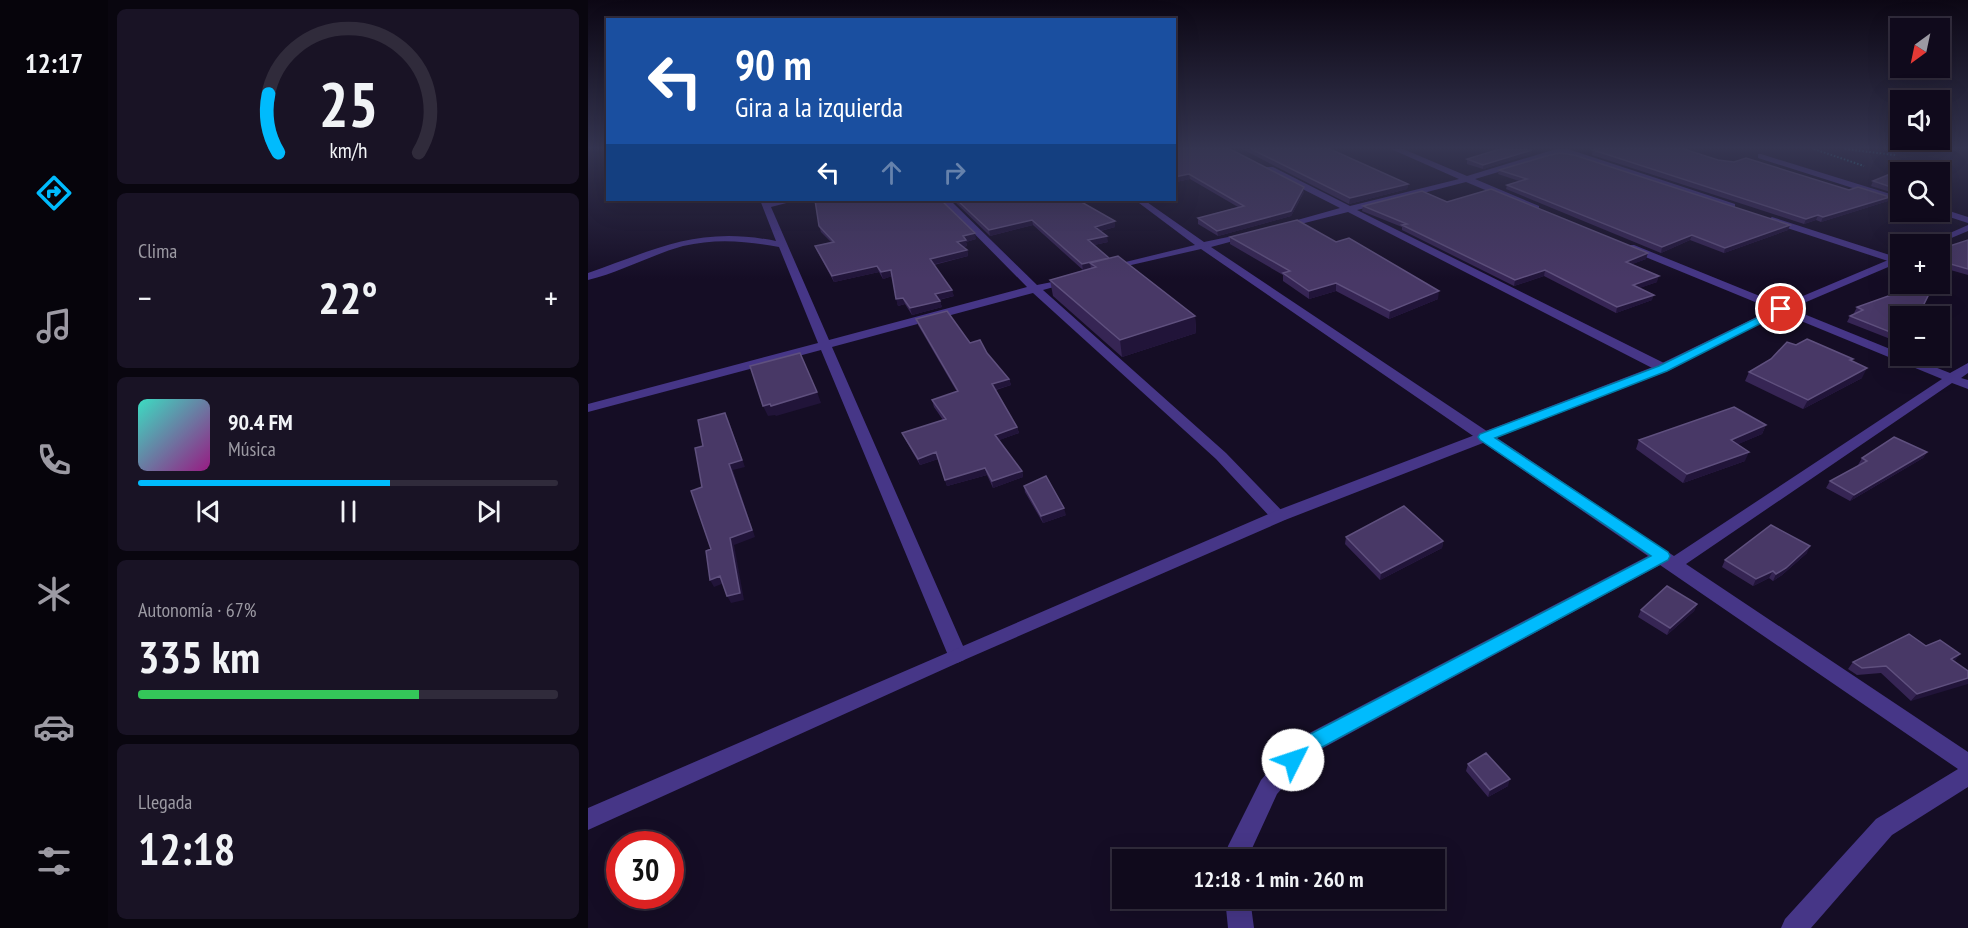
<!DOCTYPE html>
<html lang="es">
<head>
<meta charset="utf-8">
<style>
  body { margin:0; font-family:"PT Sans Narrow",sans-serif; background:#191325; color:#f1f3f6; height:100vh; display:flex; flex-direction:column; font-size:22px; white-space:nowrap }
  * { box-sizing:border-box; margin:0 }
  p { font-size:20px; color:#9c9aa3 }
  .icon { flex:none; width:33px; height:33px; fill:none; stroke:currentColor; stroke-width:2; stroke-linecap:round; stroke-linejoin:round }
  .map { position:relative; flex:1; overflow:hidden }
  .drawer { display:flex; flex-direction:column; gap:9px; padding:9px; background:#09060f; width:480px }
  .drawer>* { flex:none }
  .banner { position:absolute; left:18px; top:18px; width:570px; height:183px; border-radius:0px; box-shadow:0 6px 24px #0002,0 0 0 2px #302b3b; background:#1a4fa0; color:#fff; overflow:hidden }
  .needle { width:39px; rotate:213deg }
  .controls { position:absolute; left:1302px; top:18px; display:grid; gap:12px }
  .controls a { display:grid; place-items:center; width:60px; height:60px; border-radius:0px; background:#100a1c; box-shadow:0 6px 24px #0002,0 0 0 2px #302b3b; font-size:30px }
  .speed { position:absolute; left:18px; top:831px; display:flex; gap:12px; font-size:30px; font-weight:700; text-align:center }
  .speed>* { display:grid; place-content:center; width:78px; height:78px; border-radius:50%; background:#100a1c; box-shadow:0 6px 24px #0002,0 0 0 2px #302b3b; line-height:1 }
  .speed .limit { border:9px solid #d22; background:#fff; color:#111 }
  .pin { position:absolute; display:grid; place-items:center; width:51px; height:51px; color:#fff; margin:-26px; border:3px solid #fff; border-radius:50%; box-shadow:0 2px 6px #0007 }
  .me { position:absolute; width:66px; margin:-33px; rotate:49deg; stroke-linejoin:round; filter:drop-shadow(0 0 4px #0008) }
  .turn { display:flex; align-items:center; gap:21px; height:126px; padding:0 30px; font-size:27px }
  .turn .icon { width:78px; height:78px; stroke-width:2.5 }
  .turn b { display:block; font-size:42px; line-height:51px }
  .lanes { display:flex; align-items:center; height:57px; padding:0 30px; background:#0003; justify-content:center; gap:30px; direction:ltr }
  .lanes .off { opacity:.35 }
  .big { font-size:45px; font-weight:800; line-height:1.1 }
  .drawer .card { flex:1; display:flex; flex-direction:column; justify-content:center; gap:9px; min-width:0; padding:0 21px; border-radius:9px; background:#191325 }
  .drawer .dial { align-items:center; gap:0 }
  .dial svg { height:156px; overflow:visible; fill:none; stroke:#302b3b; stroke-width:7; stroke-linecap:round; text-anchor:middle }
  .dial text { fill:#f1f3f6; stroke:none }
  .song { display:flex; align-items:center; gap:18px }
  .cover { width:72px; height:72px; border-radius:9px; background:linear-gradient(135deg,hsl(170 70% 55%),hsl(310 70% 35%)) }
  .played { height:6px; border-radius:3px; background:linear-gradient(90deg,#00bbfd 60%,#302b3b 60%) }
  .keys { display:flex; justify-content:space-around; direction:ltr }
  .heat { display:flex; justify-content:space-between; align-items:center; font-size:33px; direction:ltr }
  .charge { height:9px; border-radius:4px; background:linear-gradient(90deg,#34c759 67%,#302b3b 0) }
  .trip { position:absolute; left:524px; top:849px; width:333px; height:60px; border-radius:0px; background:#100a1c; box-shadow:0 6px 24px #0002,0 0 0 2px #302b3b; font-weight:800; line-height:60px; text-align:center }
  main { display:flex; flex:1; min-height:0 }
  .dock { display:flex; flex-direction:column; width:108px; justify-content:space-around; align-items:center; background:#06040b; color:#9c9aa3 }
  .dock .icon { width:42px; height:42px }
  .dock .active { color:#00bbfd }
  .dock b { font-size:27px; color:#f1f3f6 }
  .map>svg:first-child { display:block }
</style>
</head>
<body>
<main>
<nav class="dock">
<b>12:17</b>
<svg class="icon active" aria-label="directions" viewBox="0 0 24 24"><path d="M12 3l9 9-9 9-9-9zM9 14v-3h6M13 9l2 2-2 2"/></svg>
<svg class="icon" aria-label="music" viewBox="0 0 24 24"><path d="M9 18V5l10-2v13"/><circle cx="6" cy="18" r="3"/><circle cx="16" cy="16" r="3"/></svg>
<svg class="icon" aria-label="phone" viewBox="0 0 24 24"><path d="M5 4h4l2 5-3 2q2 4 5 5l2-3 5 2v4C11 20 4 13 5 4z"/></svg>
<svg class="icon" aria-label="climate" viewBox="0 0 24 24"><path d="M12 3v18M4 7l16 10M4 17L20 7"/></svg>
<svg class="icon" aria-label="car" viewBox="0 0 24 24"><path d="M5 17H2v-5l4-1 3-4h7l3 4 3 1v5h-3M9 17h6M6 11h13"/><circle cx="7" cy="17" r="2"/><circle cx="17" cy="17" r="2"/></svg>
<svg class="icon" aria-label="filters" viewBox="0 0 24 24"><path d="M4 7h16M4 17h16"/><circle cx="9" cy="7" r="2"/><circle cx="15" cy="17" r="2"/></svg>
</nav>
<section class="drawer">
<div class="card dial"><svg viewBox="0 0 100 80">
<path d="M14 69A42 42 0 1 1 86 69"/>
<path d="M14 69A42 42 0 0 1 9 39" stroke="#00bbfd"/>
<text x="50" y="56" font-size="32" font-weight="700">25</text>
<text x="50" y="72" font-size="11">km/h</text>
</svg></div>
<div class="card"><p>Clima</p>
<div class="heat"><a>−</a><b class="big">22°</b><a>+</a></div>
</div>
<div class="card">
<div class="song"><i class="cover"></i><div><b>90.4 FM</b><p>Música</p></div></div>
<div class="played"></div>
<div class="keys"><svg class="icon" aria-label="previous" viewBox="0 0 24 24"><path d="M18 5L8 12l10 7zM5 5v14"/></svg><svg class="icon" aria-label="pause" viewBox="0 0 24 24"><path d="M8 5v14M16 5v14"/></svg><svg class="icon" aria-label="next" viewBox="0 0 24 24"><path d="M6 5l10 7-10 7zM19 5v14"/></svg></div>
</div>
<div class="card"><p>Autonomía · 67%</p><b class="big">335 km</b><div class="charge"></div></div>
<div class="card"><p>Llegada</p><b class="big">12:18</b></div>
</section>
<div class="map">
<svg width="1380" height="928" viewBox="0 0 1380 928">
  <rect width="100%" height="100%" fill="#150d25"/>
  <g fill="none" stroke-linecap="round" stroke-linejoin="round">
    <path stroke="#28aebd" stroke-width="2" stroke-dasharray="1.5 2" stroke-linecap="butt" d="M1226,149L1276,166
      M1257,149L1307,155"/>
    <path fill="#463687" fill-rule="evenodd" d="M803,149H815L879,176L968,149H980L1147,204V208H1141L974,153L887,179L951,206V210H945L878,182L769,210L1080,365L1081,368L1080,371H1070L760,212L693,229L688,226L752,208L679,171V167H685L762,206L871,179Z
      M1173,154L1312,197V203L1170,158V154Z
      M172,200H210L183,207L241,340L439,287L353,200H362L449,285L484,278V282L455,290L638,453L699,516L697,520H685L628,459L445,293L244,347L379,655L376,660L369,663L362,660L233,350L0,412V404L230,343L191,247C159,241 128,238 95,246C63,255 33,272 0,280V273C71,248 111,226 188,241Z
      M547,200H556L616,242L664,232V236L623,247L1086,556L1354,379L1038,249V245H1046L1312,353V356H1319L1362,373L1380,363V373L1373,378L1380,380V389L1364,383L1098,564L1380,752V787L1304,835L1223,928H1193L1197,919L1288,819L1370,769L1072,565L724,754L689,794L661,855V860H637L640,846L673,780L708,740L1060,556L613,249L517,271V267L607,245Z
      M1352,208L1380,217V223L1349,213Z
      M1184,217L1311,258L1312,260L1303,262L1181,222L1179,220Z
      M637,898H662L666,928H640Z"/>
    <path fill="#463687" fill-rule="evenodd" d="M1380,225V231L1349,244H1337Z
      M1312,255V262L1197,311L1080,371L697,520L376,660L0,830V808L685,512L1070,365L1189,307Z"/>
  </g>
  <path fill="#362554" d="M586,149L716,192L703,216L630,236L610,224V218L650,207L602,179L588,182H586Z
    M654,149H742L820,184L819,189L761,204Z
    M1005,150L1130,160L1261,190L1300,201L1233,222L1228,220L1216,224L1004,155Z
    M943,154L895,169L879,164V159Z
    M911,170L1202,225L1200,230L1136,253L1102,240L1073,253L918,189L919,185L931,181L910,174Z
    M1312,172V195L1283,186L1285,181Z
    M225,200H353L388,239L378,242L379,246L375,247L379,250L380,256L346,265L366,296L351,300L354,307L324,315L317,304L310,306L304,276L295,279L291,272L246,282L229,251L227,246L243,242L233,232L231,226L227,202Z
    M365,200H507L496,203L527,221V227L513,231L520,242L506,245L521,258L607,316L608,333L534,357L465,296L462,280L503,268L495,270L445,225L402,236Z
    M859,202L1058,259L1044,264L1069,282L1051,288L1064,300L1028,313L956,276L926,286L814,230V227L774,211L775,206Z
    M642,237L850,299L801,319L748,291L721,299L695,281V275L642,244Z
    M1380,240V275L1352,267V249Z
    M1269,307L1312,316V340L1310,342L1259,322L1262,316L1268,313H1266Z
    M328,319L382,343L399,353L421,379L423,385L408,390L429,427L431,433L411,440L434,471L435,477L405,488L399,475L359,486L350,459L332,465L317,439L314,433L355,420L346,407L344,400L369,392L330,325Z
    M1264,361L1274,378L1215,409L1157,381L1161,372Z
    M1178,425L1174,434L1150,444L1157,461L1095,483L1048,449L1051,440Z
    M1339,452L1335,458L1262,501L1238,488L1242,481L1271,465H1270L1274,458Z
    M436,486L478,515L455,523L437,492Z
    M758,537L855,541L854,548L792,580L757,544Z
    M1219,553L1194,575L1185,581L1181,578L1165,586L1134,567L1137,560Z
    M1109,604L1106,611L1079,635L1050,617L1053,610Z
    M1338,646L1372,654L1323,701L1293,673L1269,675L1260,669L1265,662Z
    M880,764L920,786L900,797L878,771Z"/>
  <path fill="#211439" d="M944,150L943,154L895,169V165Z
    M601,174L602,179L588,182L587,177Z
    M820,184L819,189L761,204L762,198Z
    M716,187V192L703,216L630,236L629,231Z
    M1302,197L1300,201L1233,222L1235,217Z
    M490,200H507L491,205Z
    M1230,215L1228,220L1216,224L1218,219Z
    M444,220L445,225L402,236L401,230Z
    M527,221V227L508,232L507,227Z
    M1202,225L1200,230L1136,253L1137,248Z
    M387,233L388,239L378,242L379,246L371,248L369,242L375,236Z
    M1104,235L1102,240L1073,253L1074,247Z
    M519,236L520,242L501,246L500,240Z
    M379,250L380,256L343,265L342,259Z
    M1060,253L1058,259L1037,267L1038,262Z
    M521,258L502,263L503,268L495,270L494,264Z
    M289,266L291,272L246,282L244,276Z
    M303,270L305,276L295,279L293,272Z
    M957,270L956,276L926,286L927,280Z
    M1071,276L1069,282L1043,291L1045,285Z
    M748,283V291L721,299V291Z
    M364,290L366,296L349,300L347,294Z
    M851,291L850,299L801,319L802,311Z
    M1066,295L1064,300L1028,313L1029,307Z
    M315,298L317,304L310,306L308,299Z
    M352,301L354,307L324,315L322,308Z
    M607,316L608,333L534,357L532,340Z
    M1279,368L1274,378L1215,409L1220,400Z
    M421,379L423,385L406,390L404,384Z
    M229,392L233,403L188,416L187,415L180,416L175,406Z
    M137,413L140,419L157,467L145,470L167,537L146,545L156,600L143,603L139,596L142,538L141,464Z
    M1178,425L1174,434L1139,449L1143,440Z
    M429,427L431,433L409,441L407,435Z
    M348,452L350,459L332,465L330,459Z
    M1161,452L1157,461L1095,483L1099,474Z
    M1339,452L1335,458L1262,501L1266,495Z
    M397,468L399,475L359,486L357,480Z
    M434,471L435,477L405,488L404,481Z
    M476,508L478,515L455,523L453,516Z
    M855,541L854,548L792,580L793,573Z
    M1222,546L1219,553L1194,575L1185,581L1188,574Z
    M1185,571L1181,578L1165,586L1168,579Z
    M132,576L136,583L126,587L122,580Z
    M1109,604L1106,611L1079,635L1082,628Z
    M1372,654L1367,661L1363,659Z
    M1380,678V684L1323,701L1329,694Z
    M922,779L920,786L900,797L902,790Z"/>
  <path fill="#483866" stroke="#5f507e" stroke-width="1.5" d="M586,149H642L716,187L703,211L629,231L610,218L656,206L601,174L586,177Z
    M663,149H742L820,184L762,198Z
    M912,149L944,150L895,165L879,159Z
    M1008,149H1096L1130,160L1146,162L1158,158L1261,190L1270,187L1302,197L1235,217L1230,215L1218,219L1005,150Z
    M972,153L986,155L1202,225L1137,248L1104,235L1074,247L919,185L939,179L911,170L962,155Z
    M1334,161L1339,172H1312V190L1285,181Z
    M903,189L1060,253L1038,262L1071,276L1045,285L1066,295L1029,307L957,270L927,280L814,225L819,224L775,206L834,191L859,202Z
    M227,200H353L387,233L375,236L378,240L369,242L379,250L342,259L364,290L347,294L352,301L322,308L315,298L308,299L303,270L293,272L289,266L244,276L227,246L246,242L231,226Z
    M369,200H490L527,221L507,227L519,236L500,240L521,258L494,264L444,220L401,230Z
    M709,220L748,242L761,238L851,291L802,311L748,283L721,291L695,273L702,271L642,237Z
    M1380,240V269L1352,261V249Z
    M530,256L607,316L532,340L462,280L508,267L502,263Z
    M1334,284H1346L1330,316H1312V336L1262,316L1275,310L1269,307Z
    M359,311L382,343L392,340L399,353L421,379L404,384L429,427L407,435L434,471L404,481L397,468L357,480L348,452L330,459L314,433L358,419L344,400L370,391L328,319Z
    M1219,339L1265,359L1262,360L1279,368L1220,400L1161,372L1183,359L1199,342L1208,345Z
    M212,353L229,392L183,406L182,404L175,406L162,366Z
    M1146,407L1178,425L1143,440L1161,452L1099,474L1051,440Z
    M137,413L154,460L141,464L164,530L142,538L152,593L139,596L132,576L122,580L118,551L123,549L103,491L114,487L107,448L115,446L110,420Z
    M1306,437L1339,452L1266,495L1242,481L1279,461L1274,458Z
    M458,476L476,508L453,516L436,486Z
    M816,506L855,541L793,573L758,537Z
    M1183,525L1222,546L1198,568L1188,574L1185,571L1168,579L1137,560Z
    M1079,586L1109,604L1082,628L1053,610Z
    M1321,634L1338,646L1352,640L1372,654L1363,659L1380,671V678L1329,694L1298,666L1274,668L1265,662Z
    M898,753L922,779L902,790L880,764Z"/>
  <linearGradient id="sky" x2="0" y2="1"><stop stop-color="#0c0714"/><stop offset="0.53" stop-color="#353551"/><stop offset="1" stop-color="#353551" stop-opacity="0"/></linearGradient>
  <rect width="1380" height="279" fill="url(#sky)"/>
  <path fill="#00bbfd" stroke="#007aa4" stroke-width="1.5" d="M1193,306L1197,307V311L1079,371L907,438L1080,552L1082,556L1080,560L723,753L712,767L705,769L698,767L695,760L709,741L1063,556L892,440L890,437L892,434L1071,366Z"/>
</svg>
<div class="controls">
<a><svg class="needle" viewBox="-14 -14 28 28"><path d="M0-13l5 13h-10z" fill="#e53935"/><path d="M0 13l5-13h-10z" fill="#9c9aa3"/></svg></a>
<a><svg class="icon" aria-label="sound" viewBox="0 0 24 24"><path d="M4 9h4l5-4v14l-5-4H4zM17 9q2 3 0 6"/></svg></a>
<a><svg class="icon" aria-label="search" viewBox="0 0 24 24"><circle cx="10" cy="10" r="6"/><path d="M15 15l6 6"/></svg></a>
<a>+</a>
<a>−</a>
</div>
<div class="speed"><div class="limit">30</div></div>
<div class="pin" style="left:1193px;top:309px;background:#d93025"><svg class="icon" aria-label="arrive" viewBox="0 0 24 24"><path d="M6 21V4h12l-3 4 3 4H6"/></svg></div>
<svg class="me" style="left:705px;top:760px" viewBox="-20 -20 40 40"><circle r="19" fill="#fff"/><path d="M0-13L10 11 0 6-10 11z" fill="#00bbfd"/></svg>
<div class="trip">12:18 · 1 min · 260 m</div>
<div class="banner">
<div class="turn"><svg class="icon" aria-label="left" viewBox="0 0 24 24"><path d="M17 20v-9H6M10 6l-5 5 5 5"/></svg><div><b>90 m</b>Gira a la izquierda</div></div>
<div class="lanes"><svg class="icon" aria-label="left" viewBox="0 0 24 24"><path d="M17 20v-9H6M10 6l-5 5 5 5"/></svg><svg class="icon off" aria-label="ahead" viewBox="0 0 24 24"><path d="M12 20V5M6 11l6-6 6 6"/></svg><svg class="icon off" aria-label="right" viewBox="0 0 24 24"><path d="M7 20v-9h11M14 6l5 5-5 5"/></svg></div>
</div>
</div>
</main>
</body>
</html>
